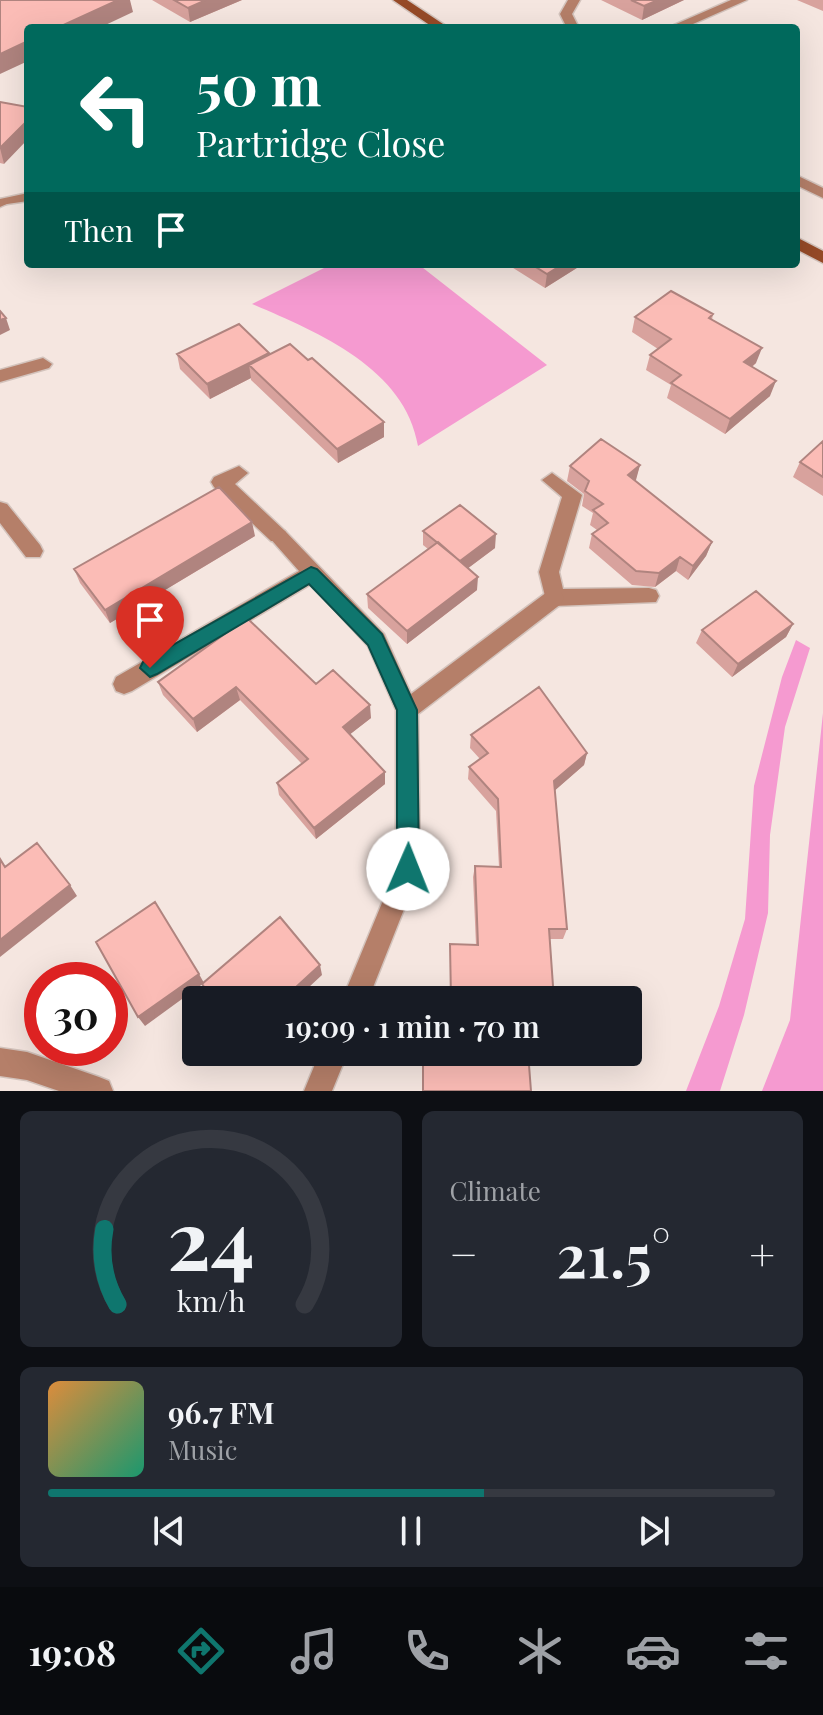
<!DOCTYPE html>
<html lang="en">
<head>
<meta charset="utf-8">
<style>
  body { margin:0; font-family:"Playfair Display",serif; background:#242831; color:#f1f3f6; height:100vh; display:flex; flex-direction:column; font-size:30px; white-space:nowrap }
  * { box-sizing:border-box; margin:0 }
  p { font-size:26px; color:#9ea1a6 }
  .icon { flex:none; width:44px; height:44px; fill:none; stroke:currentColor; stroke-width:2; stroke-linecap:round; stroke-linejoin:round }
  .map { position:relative; height:1091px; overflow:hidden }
  .drawer { display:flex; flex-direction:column; gap:20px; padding:20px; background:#0d0f14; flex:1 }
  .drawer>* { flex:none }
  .banner { position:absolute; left:24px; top:24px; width:776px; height:244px; border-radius:8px; box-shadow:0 8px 32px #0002; background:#00695c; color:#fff; overflow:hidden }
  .speed { position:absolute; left:24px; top:962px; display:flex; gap:16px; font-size:40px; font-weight:700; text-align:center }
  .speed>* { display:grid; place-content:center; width:104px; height:104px; border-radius:50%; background:#171b24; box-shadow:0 8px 32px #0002; line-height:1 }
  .speed .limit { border:12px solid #d22; background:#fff; color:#111 }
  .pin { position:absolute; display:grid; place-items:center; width:68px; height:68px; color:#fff; margin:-82px -34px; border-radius:50% 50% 50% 0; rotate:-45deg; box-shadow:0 0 8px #0007 }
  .pin .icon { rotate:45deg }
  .me { position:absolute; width:88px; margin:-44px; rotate:1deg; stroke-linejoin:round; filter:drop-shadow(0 0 6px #0008) }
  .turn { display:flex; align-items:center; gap:28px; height:168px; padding:0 40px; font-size:36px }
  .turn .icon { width:104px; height:104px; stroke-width:2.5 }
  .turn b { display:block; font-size:56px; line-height:68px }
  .then { display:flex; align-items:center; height:76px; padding:0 40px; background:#0003; gap:16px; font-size:30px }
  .big { font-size:60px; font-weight:600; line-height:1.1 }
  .drawer .tile { flex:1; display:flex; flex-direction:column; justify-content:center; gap:12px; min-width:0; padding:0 28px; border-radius:12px; background:#242831 }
  .drawer .dial { align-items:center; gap:0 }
  .dial svg { height:208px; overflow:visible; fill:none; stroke:#363941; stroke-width:7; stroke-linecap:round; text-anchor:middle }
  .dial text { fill:#f1f3f6; stroke:none }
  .song { display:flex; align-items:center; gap:24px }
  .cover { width:96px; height:96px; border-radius:12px; background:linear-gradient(135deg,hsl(30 70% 55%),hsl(160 70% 35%)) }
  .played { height:8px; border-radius:4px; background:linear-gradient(90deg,#0f766e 60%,#363941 60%) }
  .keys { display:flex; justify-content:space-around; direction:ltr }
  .heat { display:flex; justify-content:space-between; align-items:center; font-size:44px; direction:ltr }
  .drawer .tiles { flex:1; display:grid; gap:20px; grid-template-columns:1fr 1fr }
  .tile:last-child { grid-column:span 2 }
  .trip { position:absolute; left:182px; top:986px; width:460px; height:80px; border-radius:8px; background:#171b24; box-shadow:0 8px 32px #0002; font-weight:600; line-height:80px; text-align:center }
  .menu { display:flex; height:128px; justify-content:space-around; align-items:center; background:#090b0e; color:#9ea1a6 }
  .menu .icon { width:56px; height:56px }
  .menu .on { color:#0f766e }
  .menu b { font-size:36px; color:#f1f3f6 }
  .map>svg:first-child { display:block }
</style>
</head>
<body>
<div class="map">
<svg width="823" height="1091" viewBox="0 0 823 1091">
  <rect width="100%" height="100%" fill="#f5e6e0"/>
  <path fill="#f59ad0" d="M332,264H418L547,365L418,446C405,368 317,332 252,304Z
    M796,640L810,648L785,727L770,835L768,913L744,1015L720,1091H686L719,1006L745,919L754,786L782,677Z
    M823,713V1091H762L790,1020Z"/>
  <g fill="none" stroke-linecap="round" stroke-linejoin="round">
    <g stroke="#d3c3bc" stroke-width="3">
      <path id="service" d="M568,0H580L572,14L579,28H567L560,14Z
        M731,0H747L684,28H667Z
        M28,193V201L0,205V199Z
        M239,466L248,473L235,484L285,531L288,536L285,541H271L214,487L211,482L214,477Z
        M552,473L582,495L559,572L563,589L649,588L656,590L659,596L656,602L554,606L547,604L539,572L562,497L542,480Z
        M0,502L7,504L40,545L43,551L40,557H26L0,523Z"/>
    </g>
    <g stroke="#d3c3bc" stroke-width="3">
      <path id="minor" d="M796,175L823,188V198L796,185Z
        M0,199H9L11,202L0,207Z
        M43,358L52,364L49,368L0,382V370Z
        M278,528L285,531L384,634L411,694L547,592H561L564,598L561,604L418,714L420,869L368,1000H342L396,869V710L368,646L311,584L132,691L124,694L116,691L113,684L116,677L299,571L268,536L271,531Z
        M0,1048L27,1052L99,1077L109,1081L113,1091H59L27,1080L0,1076Z
        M320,1052H348L332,1091H304Z"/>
    </g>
    <g stroke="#d3c3bc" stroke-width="3">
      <path id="secondary" d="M393,0H407L449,28H434Z
        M796,237L823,251V263L796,249Z"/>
    </g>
    <use href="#service" fill="#b57f69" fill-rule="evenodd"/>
    <use href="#minor" fill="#b57f69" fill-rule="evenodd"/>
    <use href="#secondary" fill="#964a27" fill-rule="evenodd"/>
  </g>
  <path fill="#d8a29d" d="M152,0H242L190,22Z
    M601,0H684L642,20Z
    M797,0H823V11Z
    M0,102L4,164L0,163Z
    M507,264H580V266L545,288Z
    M713,314L712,320L756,363L752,367L770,396L725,434L667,398L671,385L646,370L650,355L658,349L632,332L635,317Z
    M269,353V354L308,360L384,422V437L338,463L251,380V378L210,399L180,369L177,354Z
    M823,441V496L793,477L800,462Z
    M640,465L635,481L712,542L706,556L688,580L676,571L655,587L632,585L589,548L592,534L597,530L590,525L593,513L582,506L584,494L567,481L570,466Z
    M423,531L495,548L468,568L477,590L407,644L368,608L367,594L428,549L423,545Z
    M255,536L110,623L80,583L74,569Z
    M793,624L786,637L732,677L696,643L702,630Z
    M158,682L316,684L371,718L350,734L385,784L316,839L279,795L277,783L302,764L240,700L197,732L163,695Z
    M471,735L587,753L584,765L555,790L567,929L563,939H550L554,1000H450V944L476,945L473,877L475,866L499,867L496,811L468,779L469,767L480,759L470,748Z"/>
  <path fill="#b0847f" d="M118,0H130L133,12L99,28H57Z
    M206,0H242L190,22L188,8Z
    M658,0H684L642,20L644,6Z
    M28,41V61L0,74V54Z
    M28,120V139L4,164L0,148Z
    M563,264H580V266L545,288L547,274Z
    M6,318L10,330L0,335V320Z
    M762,348L756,363L739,377L744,362Z
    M269,353L271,368L249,365L251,378L210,399L207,384Z
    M776,381L770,396L725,434L730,419Z
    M384,422V437L338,463L337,449Z
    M640,465L636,480L624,490L628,475Z
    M252,522L255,536L110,623L105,610Z
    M496,534L495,548L459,575L460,561Z
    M712,542L706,556L688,580L693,566Z
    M680,557L676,571L655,587L659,573Z
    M478,577L477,590L407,644V631Z
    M793,624L786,637L732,677L738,664Z
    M236,687L240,700L197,732L193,719Z
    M370,705L371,718L344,739L343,727Z
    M587,753L584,765L552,793L554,781Z
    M385,772V784L316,839L314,828Z
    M70,885L77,896L0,957V940Z
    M320,965L322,975L295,1000H282Z
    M199,974L204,983L145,1026L138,1017Z"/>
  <path fill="#fbbcb6" stroke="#b0847f" stroke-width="2" d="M0,0H118L57,28H28V41L0,54Z
    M174,0H206L188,8Z
    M631,0H658L644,6Z
    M0,102L28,107V120L0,148Z
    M531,264H563L547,274Z
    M671,291L713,314L709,318L762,348L744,362L776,381L730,419L671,383L681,375L650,355L671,339L635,317Z
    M0,311L6,318L0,320Z
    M239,324L269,353L207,384L177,354Z
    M290,344L308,360L312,358L384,422L337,449L249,365Z
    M601,439L640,465L628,475L712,542L693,566L680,557L659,573L636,571L592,534L608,523L593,510L603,504L585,491L589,481L570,466Z
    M823,441V477L800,462Z
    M219,487L252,522L105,610L74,569Z
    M460,505L496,534L460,561L423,531Z
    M438,542L478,577L407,631L367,594Z
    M756,591L793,624L738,664L702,630Z
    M247,618L316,684L333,670L370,705L343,727L385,772L314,828L277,783L308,759L236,687L193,719L158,682Z
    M539,687L587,753L554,781L567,929H549L554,1000H451L450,944L478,945L475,866L501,867L498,799L469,767L488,753L471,735Z
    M37,843L70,885L0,940V859L5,867Z
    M155,902L199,974L138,1017L96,942Z
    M280,917L320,965L282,1000H214L202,984Z
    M423,1052H528L531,1091H423Z"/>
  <path fill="#0f766e" stroke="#0a4d48" stroke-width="2" d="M311,567L317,569L382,634L417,710L419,869L416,877L408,880L400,877L397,869V710L368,645L309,584L157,674L150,677L140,668L143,662Z"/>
</svg>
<div class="speed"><div class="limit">30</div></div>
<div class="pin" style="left:150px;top:668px;background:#d93025"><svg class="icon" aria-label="arrive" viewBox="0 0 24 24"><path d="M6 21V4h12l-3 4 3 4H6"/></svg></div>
<svg class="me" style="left:408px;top:869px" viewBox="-20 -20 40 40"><circle r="19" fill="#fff"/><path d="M0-13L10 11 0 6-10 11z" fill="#0f766e"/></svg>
<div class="trip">19:09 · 1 min · 70 m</div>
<div class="banner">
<div class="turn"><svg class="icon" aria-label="left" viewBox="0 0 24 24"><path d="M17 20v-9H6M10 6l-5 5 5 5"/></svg><div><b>50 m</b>Partridge Close</div></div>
<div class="then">Then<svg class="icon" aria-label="arrive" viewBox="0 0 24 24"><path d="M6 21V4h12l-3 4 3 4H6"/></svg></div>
</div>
</div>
<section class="drawer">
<div class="tiles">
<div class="tile dial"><svg viewBox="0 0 100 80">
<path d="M14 69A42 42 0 1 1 86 69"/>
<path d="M14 69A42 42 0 0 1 9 40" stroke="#0f766e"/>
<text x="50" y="56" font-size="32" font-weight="700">24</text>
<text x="50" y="72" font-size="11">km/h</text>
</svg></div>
<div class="tile"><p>Climate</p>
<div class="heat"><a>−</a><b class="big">21.5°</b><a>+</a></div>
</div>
<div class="tile">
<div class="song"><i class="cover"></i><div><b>96.7 FM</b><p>Music</p></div></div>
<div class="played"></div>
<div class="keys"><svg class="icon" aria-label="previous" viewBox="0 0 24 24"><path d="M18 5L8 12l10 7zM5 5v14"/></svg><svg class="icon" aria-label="pause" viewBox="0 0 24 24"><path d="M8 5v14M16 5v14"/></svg><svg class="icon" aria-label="next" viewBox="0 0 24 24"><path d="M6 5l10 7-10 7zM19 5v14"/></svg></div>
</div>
</div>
</section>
<nav class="menu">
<b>19:08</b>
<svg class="icon on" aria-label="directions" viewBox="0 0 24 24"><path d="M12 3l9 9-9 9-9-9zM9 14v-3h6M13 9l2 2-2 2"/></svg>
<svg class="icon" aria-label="music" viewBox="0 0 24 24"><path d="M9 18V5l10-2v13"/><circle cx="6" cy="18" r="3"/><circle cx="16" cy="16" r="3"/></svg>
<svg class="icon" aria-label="phone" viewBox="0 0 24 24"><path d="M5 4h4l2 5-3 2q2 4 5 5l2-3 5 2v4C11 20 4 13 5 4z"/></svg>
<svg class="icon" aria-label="climate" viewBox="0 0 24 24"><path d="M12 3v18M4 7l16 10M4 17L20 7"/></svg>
<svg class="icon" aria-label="car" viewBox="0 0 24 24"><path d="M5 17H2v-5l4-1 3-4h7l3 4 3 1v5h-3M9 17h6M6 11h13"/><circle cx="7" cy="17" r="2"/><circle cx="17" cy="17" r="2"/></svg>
<svg class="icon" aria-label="filters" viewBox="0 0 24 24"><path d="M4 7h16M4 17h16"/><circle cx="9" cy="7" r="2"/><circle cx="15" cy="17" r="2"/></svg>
</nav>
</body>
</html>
